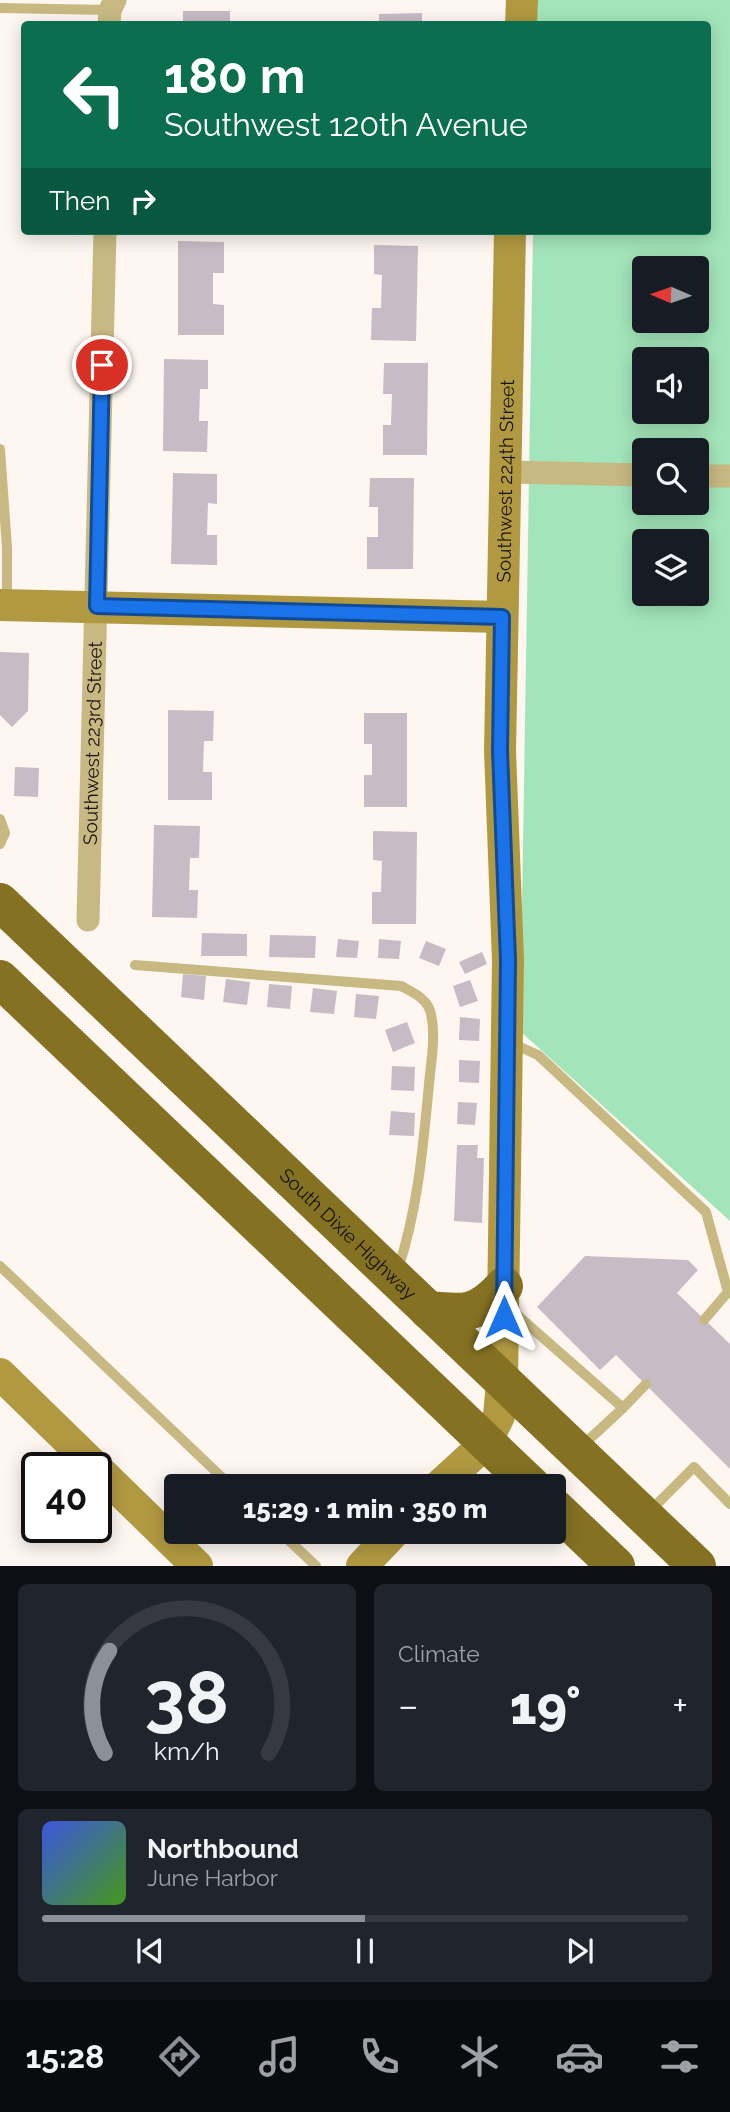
<!DOCTYPE html>
<html lang="en">
<head>
<meta charset="utf-8">
<style>
  body { margin:0; font-family:Raleway,sans-serif; background:#20242c; color:#f1f3f6; height:100vh; display:flex; flex-direction:column; font-size:26px; white-space:nowrap }
  * { box-sizing:border-box; margin:0 }
  p { font-size:23px; color:#9ea1a6 }
  .icon { flex:none; width:38px; height:38px; fill:none; stroke:currentColor; stroke-width:2; stroke-linecap:round; stroke-linejoin:round }
  .map { position:relative; height:1566px; overflow:hidden }
  .details { display:flex; flex-direction:column; gap:18px; padding:18px; background:#0d0f14; flex:1 }
  .details>* { flex:none }
  .hud { position:absolute; left:21px; top:21px; width:690px; height:214px; border-radius:7px; box-shadow:0 4px 18px #0003; background:#0b6e4f; color:#fff; overflow:hidden }
  .needle { width:46px; rotate:272deg }
  .buttons { position:absolute; left:632px; top:256px; display:grid; gap:14px }
  .buttons a { display:grid; place-items:center; width:77px; height:77px; border-radius:7px; background:#171b24; box-shadow:0 4px 18px #0003; font-size:35px }
  .speed { position:absolute; left:21px; top:1452px; display:flex; gap:14px; font-size:35px; font-weight:700; text-align:center }
  .speed>* { display:grid; place-content:center; width:91px; height:91px; border-radius:50%; background:#171b24; box-shadow:0 4px 18px #0003; line-height:1 }
  .speed .limit { border:4px solid #111; border-radius:10px; background:#fff; color:#111 }
  .pin { position:absolute; display:grid; place-items:center; width:60px; height:60px; color:#fff; margin:-30px; border:4px solid #fff; border-radius:50%; box-shadow:0 2px 7px #0007 }
  .me { position:absolute; width:77px; margin:-38px; rotate:0deg; stroke-linejoin:round; filter:drop-shadow(0 0 5px #0008) }
  .turn { display:flex; align-items:center; gap:24px; height:147px; padding:0 28px; font-size:32px }
  .turn .icon { width:91px; height:91px; stroke-width:2.5 }
  .turn b { display:block; font-size:49px; line-height:60px }
  .then { display:flex; align-items:center; height:66px; padding:0 28px; background:#0003; gap:14px; font-size:26px }
  .big { font-size:52px; font-weight:800; line-height:1.1 }
  .details .widget { flex:1; display:flex; flex-direction:column; justify-content:center; gap:10px; min-width:0; padding:0 24px; border-radius:10px; background:#20242c }
  .details .dial { align-items:center; gap:0 }
  .dial svg { height:182px; overflow:visible; fill:none; stroke:#363941; stroke-width:7; stroke-linecap:round; text-anchor:middle }
  .dial text { fill:#f1f3f6; stroke:none }
  .song { display:flex; align-items:center; gap:21px }
  .cover { width:84px; height:84px; border-radius:10px; background:linear-gradient(135deg,hsl(230 70% 55%),hsl(100 70% 35%)) }
  .played { height:7px; border-radius:4px; background:linear-gradient(90deg,#8c9099 50%,#363941 50%) }
  .keys { display:flex; justify-content:space-around; direction:ltr }
  .heat { display:flex; justify-content:space-between; align-items:center; font-size:38px; direction:ltr }
  .details .tiles { flex:1; display:grid; gap:18px; grid-template-columns:1fr 1fr }
  .widget:last-child { grid-column:span 2 }
  .trip { position:absolute; left:164px; top:1474px; width:402px; height:70px; border-radius:7px; background:#171b24; box-shadow:0 4px 18px #0003; font-weight:800; line-height:70px; text-align:center }
  .tabs { display:flex; height:112px; justify-content:space-around; align-items:center; background:#090b0e; color:#9ea1a6 }
  .tabs .icon { width:49px; height:49px }
  .tabs .active { color:#8c9099 }
  .tabs b { font-size:32px; color:#f1f3f6 }
  .map>svg:first-child { display:block }
</style>
</head>
<body>
<div class="map">
<svg width="730" height="1566" viewBox="0 0 730 1566">
  <rect width="100%" height="100%" fill="#fef6f0"/>
  <path fill="#a3e5ba" fill-rule="evenodd" d="M536,0H730V1221L520,1031L533,231H707V24H536ZM644,268H696V320H644ZM644,359H696V411H644ZM644,450H696V502H644ZM644,541H696V593H644Z"/>
  <path fill="#c7bcc5" d="M183,11H230V24H183Z
    M422,13V24H379V14Z
    M178,241L224,242V273H213V304L224,305V335H178Z
    M374,245L418,246L416,341L371,340L372,308H381L382,275L374,274Z
    M164,359L208,360V389H200L199,421H208L207,452L163,451Z
    M384,363H428L427,455H383V425H391L392,394H383Z
    M173,473L217,474V504L208,503L207,535H217V565L171,564Z
    M370,478H414L413,569H367V537H378V507H369Z
    M0,652L29,653L28,711L12,727L0,715Z
    M168,710L214,711L213,741H204L203,772H212V800H168Z
    M364,713H407V807H364V775H372V744H364Z
    M15,767L39,768L38,797L14,796Z
    M154,825L200,826L199,858H190L189,890H198L197,918L152,917Z
    M373,831L417,832L416,924H372V892H381L382,861L373,860Z
    M202,933L247,934V956H201Z
    M270,935L316,936L315,958L269,957Z
    M338,939L359,941L357,958L336,957Z
    M379,939L401,941L399,959L378,958Z
    M426,941L446,949L439,966L419,958Z
    M482,952L487,964L465,974L459,962Z
    M183,974L206,976L204,1000L181,997Z
    M226,979L250,982L247,1005L223,1002Z
    M470,980L478,1001L460,1007L453,986Z
    M269,984L292,986L290,1009L267,1007Z
    M313,988L337,991L334,1014L310,1012Z
    M356,994L379,996L376,1019L354,1017Z
    M460,1017L480,1019L479,1041L459,1040Z
    M407,1022L415,1043L393,1052L385,1030Z
    M459,1060L480,1061L479,1083L459,1082Z
    M392,1066L415,1067L414,1091L391,1090Z
    M458,1102L477,1103L475,1125L457,1124Z
    M391,1111L415,1113L414,1136L389,1135Z
    M457,1145H478L477,1158H484L482,1223L454,1221Z
    M585,1256L688,1260L698,1270L677,1293L730,1344V1469L616,1355L600,1370L537,1307Z"/>
  <g fill="none" stroke-linecap="round" stroke-linejoin="round">
    <path stroke="#c8b983" stroke-width="10" d="M0,8L110,10
      M0,449L7,548V602
      M0,819L5,833L0,844
      M135,965L401,986C414,993 428,999 431,1014C436,1036 431,1062 429,1084C423,1147 418,1209 398,1269
      M511,1043L538,1055L706,1212L728,1292L704,1320
      M0,1266L231,1486
      M508,1307L623,1408L581,1447
      M623,1408L646,1384
      M649,1512L694,1467L730,1504
      M279,1531L316,1566"/>
    <g stroke="#c8b983" stroke-width="23">
      <path d="M109,24L110,10L115,0"/>
      <path d="M505,472L644,475"/>
      <path d="M696,476H730"/>
      <path id="s1" d="M88,920L105,231"/>
    </g>
    <g stroke="#b19941" stroke-width="32">
      <path d="M521,24L522,0"/>
      <path d="M0,605L502,617"/>
      <path d="M0,1374L197,1566"/>
      <path id="s2" d="M439,1486L486,1443L499,1416L502,1382L508,960L500,751L510,231"/>
      <path d="M362,1566L395,1531"/>
    </g>
    <g stroke="#857122" stroke-width="38">
      <path id="s3" d="M0,902L697,1566"/>
      <path d="M0,979L532,1486"/>
      <path d="M428,1310C465,1314 478,1315 504,1286"/>
      <path d="M555,1508L616,1566"/>
    </g>
  </g>
  <g fill="none" stroke-linecap="round" stroke-linejoin="round">
    <g stroke="#114b97" stroke-width="18">
      <path id="route" d="M102,365L97,606L502,617L500,751L508,960L504,1317"/>
    </g>
    <use href="#route" stroke="#1a73e8" stroke-width="12"/>
  </g>
  <g text-anchor="middle" dominant-baseline="central" stroke-width="5" stroke-linejoin="round" paint-order="stroke">
    <g font-size="19" fill="#17130f" stroke="#fef6f0">
      <text stroke="none"><textPath href="#s2" startOffset="1029">Southwest 224th Street</textPath></text>
      <text stroke="none"><textPath href="#s1" startOffset="177">Southwest 223rd Street</textPath></text>
      <text stroke="none"><textPath href="#s3" startOffset="481">South Dixie Highway</textPath></text>
    </g>
  </g>
</svg>
<div class="buttons">
<a><svg class="needle" viewBox="-14 -14 28 28"><path d="M0-13l5 13h-10z" fill="#e53935"/><path d="M0 13l5-13h-10z" fill="#9ea1a6"/></svg></a>
<a><svg class="icon" aria-label="sound" viewBox="0 0 24 24"><path d="M4 9h4l5-4v14l-5-4H4zM17 9q2 3 0 6"/></svg></a>
<a><svg class="icon" aria-label="search" viewBox="0 0 24 24"><circle cx="10" cy="10" r="6"/><path d="M15 15l6 6"/></svg></a>
<a><svg class="icon" aria-label="layers" viewBox="0 0 24 24"><path d="M12 4l9 5-9 5-9-5zM3 14l9 5 9-5"/></svg></a>
</div>
<div class="speed"><div class="limit">40</div></div>
<div class="pin" style="left:102px;top:365px;background:#d93025"><svg class="icon" aria-label="arrive" viewBox="0 0 24 24"><path d="M6 21V4h12l-3 4 3 4H6"/></svg></div>
<svg class="me" style="left:504px;top:1317px" viewBox="-20 -20 40 40"><path d="M0-17L14 15 0 8-14 15z" fill="#1a73e8" stroke="#fff" stroke-width="4"/></svg>
<div class="trip">15:29 · 1 min · 350 m</div>
<div class="hud">
<div class="turn"><svg class="icon" aria-label="left" viewBox="0 0 24 24"><path d="M17 20v-9H6M10 6l-5 5 5 5"/></svg><div><b>180 m</b>Southwest 120th Avenue</div></div>
<div class="then">Then<svg class="icon" aria-label="right" viewBox="0 0 24 24"><path d="M7 20v-9h11M14 6l5 5-5 5"/></svg></div>
</div>
</div>
<section class="details">
<div class="tiles">
<div class="widget dial"><svg viewBox="0 0 100 80">
<path d="M14 69A42 42 0 1 1 86 69"/>
<path d="M14 69A42 42 0 0 1 16 24" stroke="#8c9099"/>
<text x="50" y="56" font-size="32" font-weight="700">38</text>
<text x="50" y="72" font-size="11">km/h</text>
</svg></div>
<div class="widget"><p>Climate</p>
<div class="heat"><a>−</a><b class="big">19°</b><a>+</a></div>
</div>
<div class="widget">
<div class="song"><i class="cover"></i><div><b>Northbound</b><p>June Harbor</p></div></div>
<div class="played"></div>
<div class="keys"><svg class="icon" aria-label="previous" viewBox="0 0 24 24"><path d="M18 5L8 12l10 7zM5 5v14"/></svg><svg class="icon" aria-label="pause" viewBox="0 0 24 24"><path d="M8 5v14M16 5v14"/></svg><svg class="icon" aria-label="next" viewBox="0 0 24 24"><path d="M6 5l10 7-10 7zM19 5v14"/></svg></div>
</div>
</div>
</section>
<nav class="tabs">
<b>15:28</b>
<svg class="icon active" aria-label="directions" viewBox="0 0 24 24"><path d="M12 3l9 9-9 9-9-9zM9 14v-3h6M13 9l2 2-2 2"/></svg>
<svg class="icon" aria-label="music" viewBox="0 0 24 24"><path d="M9 18V5l10-2v13"/><circle cx="6" cy="18" r="3"/><circle cx="16" cy="16" r="3"/></svg>
<svg class="icon" aria-label="phone" viewBox="0 0 24 24"><path d="M5 4h4l2 5-3 2q2 4 5 5l2-3 5 2v4C11 20 4 13 5 4z"/></svg>
<svg class="icon" aria-label="climate" viewBox="0 0 24 24"><path d="M12 3v18M4 7l16 10M4 17L20 7"/></svg>
<svg class="icon" aria-label="car" viewBox="0 0 24 24"><path d="M5 17H2v-5l4-1 3-4h7l3 4 3 1v5h-3M9 17h6M6 11h13"/><circle cx="7" cy="17" r="2"/><circle cx="17" cy="17" r="2"/></svg>
<svg class="icon" aria-label="filters" viewBox="0 0 24 24"><path d="M4 7h16M4 17h16"/><circle cx="9" cy="7" r="2"/><circle cx="15" cy="17" r="2"/></svg>
</nav>
</body>
</html>
